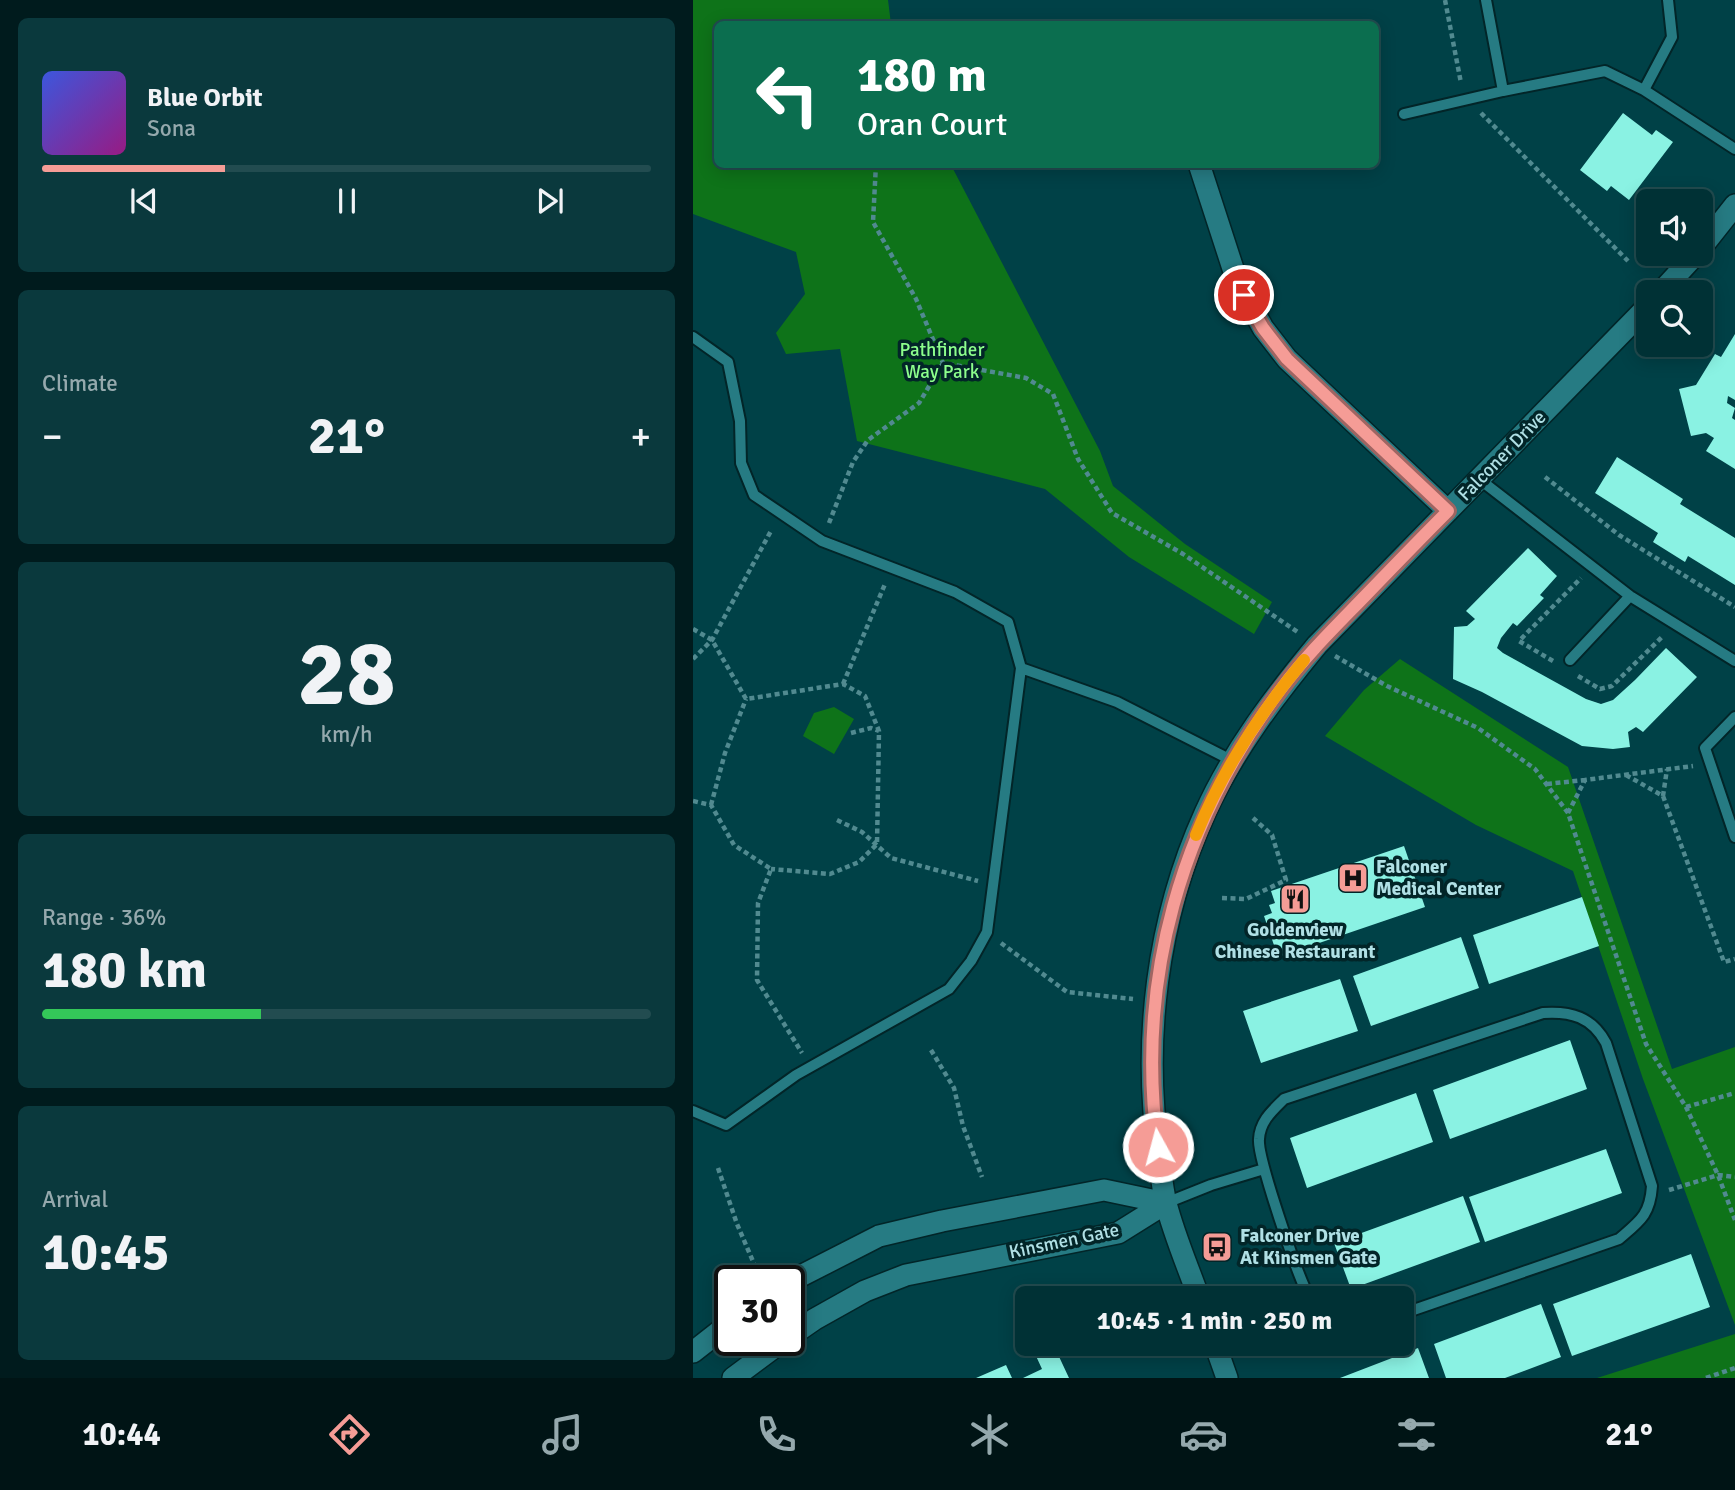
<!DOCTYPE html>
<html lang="en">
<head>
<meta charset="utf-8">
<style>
  body { margin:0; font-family:Signika,sans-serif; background:#0a393d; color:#f1f3f6; height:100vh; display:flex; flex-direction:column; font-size:26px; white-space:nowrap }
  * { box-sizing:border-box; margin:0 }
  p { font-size:23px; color:#95a9ad }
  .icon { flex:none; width:38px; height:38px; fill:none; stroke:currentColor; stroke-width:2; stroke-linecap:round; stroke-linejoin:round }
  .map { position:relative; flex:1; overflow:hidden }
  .side { display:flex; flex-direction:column; gap:18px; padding:18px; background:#001b1d; width:693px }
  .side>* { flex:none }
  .guide { position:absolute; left:21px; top:21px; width:665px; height:147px; border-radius:10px; box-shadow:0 4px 18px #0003,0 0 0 2px #224c50; background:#0b6e4f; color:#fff; overflow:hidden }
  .tools { position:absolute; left:943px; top:189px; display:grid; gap:14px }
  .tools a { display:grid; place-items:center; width:77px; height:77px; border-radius:10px; background:#003135; box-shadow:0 4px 18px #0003,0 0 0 2px #224c50; font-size:35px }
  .speed { position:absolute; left:21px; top:1265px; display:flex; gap:14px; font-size:35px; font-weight:700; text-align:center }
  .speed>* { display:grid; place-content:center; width:91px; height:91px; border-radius:50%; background:#003135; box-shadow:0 4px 18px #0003,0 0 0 2px #224c50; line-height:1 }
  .speed .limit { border:4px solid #111; border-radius:10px; background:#fff; color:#111 }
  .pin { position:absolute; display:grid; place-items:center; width:60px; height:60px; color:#fff; margin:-30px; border:4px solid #fff; border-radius:50%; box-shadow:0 2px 7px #0007 }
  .me { position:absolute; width:77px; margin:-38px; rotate:353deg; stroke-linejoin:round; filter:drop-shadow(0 0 5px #0008) }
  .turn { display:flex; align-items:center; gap:24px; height:147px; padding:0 28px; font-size:32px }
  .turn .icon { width:91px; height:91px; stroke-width:2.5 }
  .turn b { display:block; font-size:49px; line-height:60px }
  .big { font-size:52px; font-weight:700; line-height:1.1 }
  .side .card { flex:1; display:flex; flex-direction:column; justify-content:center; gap:10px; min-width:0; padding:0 24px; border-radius:10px; background:#0a393d }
  .side .dial { align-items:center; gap:0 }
  .dial b { font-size:91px; line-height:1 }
  .song { display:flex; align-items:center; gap:21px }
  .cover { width:84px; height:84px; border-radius:10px; background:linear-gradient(135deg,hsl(230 70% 55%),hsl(310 70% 35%)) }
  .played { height:7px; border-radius:4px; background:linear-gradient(90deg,#f59c96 30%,#224c50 30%) }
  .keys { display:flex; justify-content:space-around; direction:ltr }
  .heat { display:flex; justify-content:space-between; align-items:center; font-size:38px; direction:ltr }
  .charge { height:10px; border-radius:5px; background:linear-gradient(90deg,#34c759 36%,#224c50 0) }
  .trip { position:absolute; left:322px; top:1286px; width:399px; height:70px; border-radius:10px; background:#003135; box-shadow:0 4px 18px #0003,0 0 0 2px #224c50; font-weight:700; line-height:70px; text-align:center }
  .tabs { display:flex; height:112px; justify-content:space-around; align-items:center; background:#001415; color:#95a9ad }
  .tabs .icon { width:49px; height:49px }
  .tabs .on { color:#f59c96 }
  .tabs b { font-size:32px; color:#f1f3f6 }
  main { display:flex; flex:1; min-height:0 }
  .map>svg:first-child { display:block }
</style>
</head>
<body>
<main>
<section class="side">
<div class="card">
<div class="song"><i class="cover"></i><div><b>Blue Orbit</b><p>Sona</p></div></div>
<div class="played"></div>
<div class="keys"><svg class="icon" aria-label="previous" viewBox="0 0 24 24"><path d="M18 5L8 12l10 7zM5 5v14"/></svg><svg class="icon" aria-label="pause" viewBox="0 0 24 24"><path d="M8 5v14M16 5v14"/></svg><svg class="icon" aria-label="next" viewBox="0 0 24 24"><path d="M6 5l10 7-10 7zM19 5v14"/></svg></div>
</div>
<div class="card"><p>Climate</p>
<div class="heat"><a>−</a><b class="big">21°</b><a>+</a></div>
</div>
<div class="card dial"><b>28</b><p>km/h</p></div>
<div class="card"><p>Range · 36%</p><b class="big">180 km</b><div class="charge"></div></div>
<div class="card"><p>Arrival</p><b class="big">10:45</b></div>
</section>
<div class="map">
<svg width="1042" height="1378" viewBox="0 0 1042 1378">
  <rect width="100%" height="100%" fill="#004147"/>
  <path fill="#0e7319" d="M0,0H195L198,24H24V164L258,165L407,451L420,486L492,544L579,602L561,634L436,557L352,489L164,441L147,349L93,354L83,333L112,294L103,252L0,214Z
    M707,659L875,767L979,1069L1042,1047V1325L950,1079L880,871L783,825L632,736L671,690Z
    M141,707L161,719L141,754L110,736L121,713Z
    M1042,1334V1378H904Z"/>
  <path fill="#8af2e3" d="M930,113L959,135L963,130L980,142L936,200L918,186L914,191L887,170Z
    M1042,334V400L1035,396L1034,403L1042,408L1039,418L1042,420V469L1013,451L1021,438L1013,433L998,436L986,389L1003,385L1022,354L1028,357Z
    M924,457L990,499L987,504L1042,538V585L995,556L992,562L960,542L965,533L902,493Z
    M835,548L864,576L847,595L851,598L824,626L820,623L808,638L804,648L810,653L893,699L908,704L920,700L942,680L973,648L1004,677L950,732L943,727L935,732L937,747L920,749L889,746L789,692L760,679L761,627L774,626L782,619L773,611Z
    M711,846L732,907L585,957L571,916L579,913L576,905L582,903L578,891Z
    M889,897L906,946L796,984L780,935Z
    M768,937L786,988L678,1026L660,976Z
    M647,979L665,1031L568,1063L550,1011Z
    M877,1040L894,1089L757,1139L740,1090Z
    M723,1093L740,1142L614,1188L597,1138Z
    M913,1149L929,1193L792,1242L776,1197Z
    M770,1196L787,1242L658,1289L641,1243Z
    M998,1254L1017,1307L879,1356L860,1304Z
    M848,1304L868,1357L812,1378H753L741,1344Z
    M362,1348L376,1378H330L349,1369L343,1356Z
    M725,1348L736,1378H647Z
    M313,1365L319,1378H283Z"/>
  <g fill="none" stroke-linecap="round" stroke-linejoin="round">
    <g stroke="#022528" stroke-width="14">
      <path id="lane" d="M793,0L810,91
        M951,90L979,37L975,0
        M711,114L810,91L912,71L951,90L1042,149
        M0,337L35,362L47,421L48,463L61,495L129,541L262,592L315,622L328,668L294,932L278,961L256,989L103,1075L33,1125L0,1111
        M786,479L937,596L1042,661
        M877,660L937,596
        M328,668L424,702L540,761
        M1042,717L1012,748L1042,837
        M473,1203L518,1185L571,1169
        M617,1298C606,1281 564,1157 566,1139C567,1121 579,1111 591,1099L850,1013C878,1011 899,1017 913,1043L959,1186C957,1215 947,1221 926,1239L709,1314"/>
    </g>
    <g stroke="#022528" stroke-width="24">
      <path id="street" d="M506,164L544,281L570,328L594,359L755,511
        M1008,248L1042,205
        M968,292L1003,254
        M96,1282L186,1236L249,1221L411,1190L473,1203
        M506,1298C495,1267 481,1235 473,1203C469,1188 468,1171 466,1156C449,1041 464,919 512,813C540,751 581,697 624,645L956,305
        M96,1337L122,1319L172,1291L213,1275L425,1233L473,1203
        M522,1344L534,1378
        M0,1352L37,1323
        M40,1378L91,1340"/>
    </g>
    <path stroke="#518a90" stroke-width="4.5" stroke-dasharray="5 3.5" stroke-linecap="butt" d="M752,0L768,83
      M788,113L935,261
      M183,164L180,222L223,299L250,363L333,378L360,394L385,459L419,513L490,554L606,633
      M852,477L926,535L1042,607
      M136,523L160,462L175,440L226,403L250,363
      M0,629L19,640L53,699L150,684L172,696L186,731L184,844L166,862L137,874L78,869
      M642,656L694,686L785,728L842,769L875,813L953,1044L993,1107L1025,1175L1042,1220
      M0,659L19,640L79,529
      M860,661L826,641L888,578
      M885,676L907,689L919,686L969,637
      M150,684L192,584
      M158,733L178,728L186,731
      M933,775L970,796L974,769
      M854,784L892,780
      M970,796L1031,962L1042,959
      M0,801L18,805L41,845L78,869L65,903L64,980L109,1053
      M18,805L32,753L53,699
      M875,813L892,780L1000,766
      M144,820L169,832L198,858L285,881
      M529,898L553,899L593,880L579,835L560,818
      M308,943L374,992L440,999
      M238,1050L261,1088L270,1126L289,1177
      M993,1107L1042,1093
      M25,1168L44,1224L62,1266
      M976,1190L1025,1175L1042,1177
      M1013,1378L1042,1368"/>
    <use href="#lane" stroke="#267b83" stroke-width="10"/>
    <use href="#street" stroke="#267b83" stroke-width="21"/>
  </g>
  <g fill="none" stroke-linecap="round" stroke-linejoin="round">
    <g stroke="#9f6562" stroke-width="18">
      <path id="route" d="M465,1147C442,981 488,822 588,689C613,655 644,625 673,595C700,567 727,539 755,511L594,359L570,328L551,295"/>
    </g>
    <use href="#route" stroke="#f59c96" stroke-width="12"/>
    <path stroke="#f59e0b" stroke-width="12" d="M503,835C529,771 567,713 611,660"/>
  </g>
  <defs>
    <g id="hospital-square" transform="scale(1.575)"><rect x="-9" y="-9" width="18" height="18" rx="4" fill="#f59c96" stroke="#022528"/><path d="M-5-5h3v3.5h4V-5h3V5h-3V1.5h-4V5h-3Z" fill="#111"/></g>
    <g id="restaurant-square" transform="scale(1.575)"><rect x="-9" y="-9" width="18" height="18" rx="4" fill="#f59c96" stroke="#022528"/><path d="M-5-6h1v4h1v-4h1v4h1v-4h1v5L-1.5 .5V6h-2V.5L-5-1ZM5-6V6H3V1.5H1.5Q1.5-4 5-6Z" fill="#111"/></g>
    <g id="bus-square" transform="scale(1.575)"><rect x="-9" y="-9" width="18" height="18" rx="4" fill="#f59c96" stroke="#022528"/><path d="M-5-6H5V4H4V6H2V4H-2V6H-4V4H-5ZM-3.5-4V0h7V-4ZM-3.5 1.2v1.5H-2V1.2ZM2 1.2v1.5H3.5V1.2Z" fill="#111"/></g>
  </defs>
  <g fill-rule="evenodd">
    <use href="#hospital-square" x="660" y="878"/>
    <use href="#restaurant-square" x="602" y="899"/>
    <use href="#bus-square" x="524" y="1247"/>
  </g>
  <g text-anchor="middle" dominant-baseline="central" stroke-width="7" stroke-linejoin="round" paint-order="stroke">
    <g font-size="19" fill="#8cfe8c" stroke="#022528">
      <text x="249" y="350">Pathfinder<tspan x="249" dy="22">Way Park</tspan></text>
    </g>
    <g font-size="19" fill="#b0e0e5" stroke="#022528">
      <text transform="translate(809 456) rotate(-46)">Falconer Drive</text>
      <text transform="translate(371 1241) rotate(-12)">Kinsmen Gate</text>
    </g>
    <g font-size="19" font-weight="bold" fill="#b0e0e5" stroke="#022528" text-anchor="start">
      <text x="683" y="867">Falconer<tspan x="683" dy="22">Medical Center</tspan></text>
      <text x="602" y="930" text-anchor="middle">Goldenview<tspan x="602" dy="22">Chinese Restaurant</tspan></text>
      <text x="547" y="1236">Falconer Drive<tspan x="547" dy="22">At Kinsmen Gate</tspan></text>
    </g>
  </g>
</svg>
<div class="tools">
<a><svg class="icon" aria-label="sound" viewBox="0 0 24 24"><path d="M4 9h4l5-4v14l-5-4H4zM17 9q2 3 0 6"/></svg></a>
<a><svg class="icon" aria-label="search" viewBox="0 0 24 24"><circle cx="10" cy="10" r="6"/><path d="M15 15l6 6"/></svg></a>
</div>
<div class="speed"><div class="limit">30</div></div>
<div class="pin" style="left:551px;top:295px;background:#d93025"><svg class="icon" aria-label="arrive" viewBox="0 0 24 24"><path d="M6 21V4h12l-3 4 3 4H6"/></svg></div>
<svg class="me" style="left:465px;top:1147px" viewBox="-20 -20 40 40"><circle r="17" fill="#f59c96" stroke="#fff" stroke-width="3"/><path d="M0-11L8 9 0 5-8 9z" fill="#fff"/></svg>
<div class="trip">10:45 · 1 min · 250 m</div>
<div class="guide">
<div class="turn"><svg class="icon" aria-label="left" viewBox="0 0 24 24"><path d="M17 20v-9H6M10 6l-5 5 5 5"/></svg><div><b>180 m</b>Oran Court</div></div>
</div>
</div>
</main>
<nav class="tabs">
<b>10:44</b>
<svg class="icon on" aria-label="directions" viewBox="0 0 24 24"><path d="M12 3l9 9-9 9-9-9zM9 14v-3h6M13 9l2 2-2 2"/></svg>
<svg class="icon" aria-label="music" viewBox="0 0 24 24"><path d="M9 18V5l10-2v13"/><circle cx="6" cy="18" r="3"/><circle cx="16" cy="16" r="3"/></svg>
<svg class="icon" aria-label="phone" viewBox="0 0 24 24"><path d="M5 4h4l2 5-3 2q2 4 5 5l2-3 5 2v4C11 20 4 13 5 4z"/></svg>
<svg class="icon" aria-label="climate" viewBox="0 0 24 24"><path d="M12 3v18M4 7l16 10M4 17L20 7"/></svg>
<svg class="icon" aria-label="car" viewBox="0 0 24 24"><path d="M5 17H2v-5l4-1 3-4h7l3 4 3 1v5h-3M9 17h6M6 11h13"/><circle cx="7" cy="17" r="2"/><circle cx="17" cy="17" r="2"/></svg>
<svg class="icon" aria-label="filters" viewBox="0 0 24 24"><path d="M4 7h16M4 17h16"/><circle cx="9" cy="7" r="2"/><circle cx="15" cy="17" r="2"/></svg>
<b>21°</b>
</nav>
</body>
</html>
